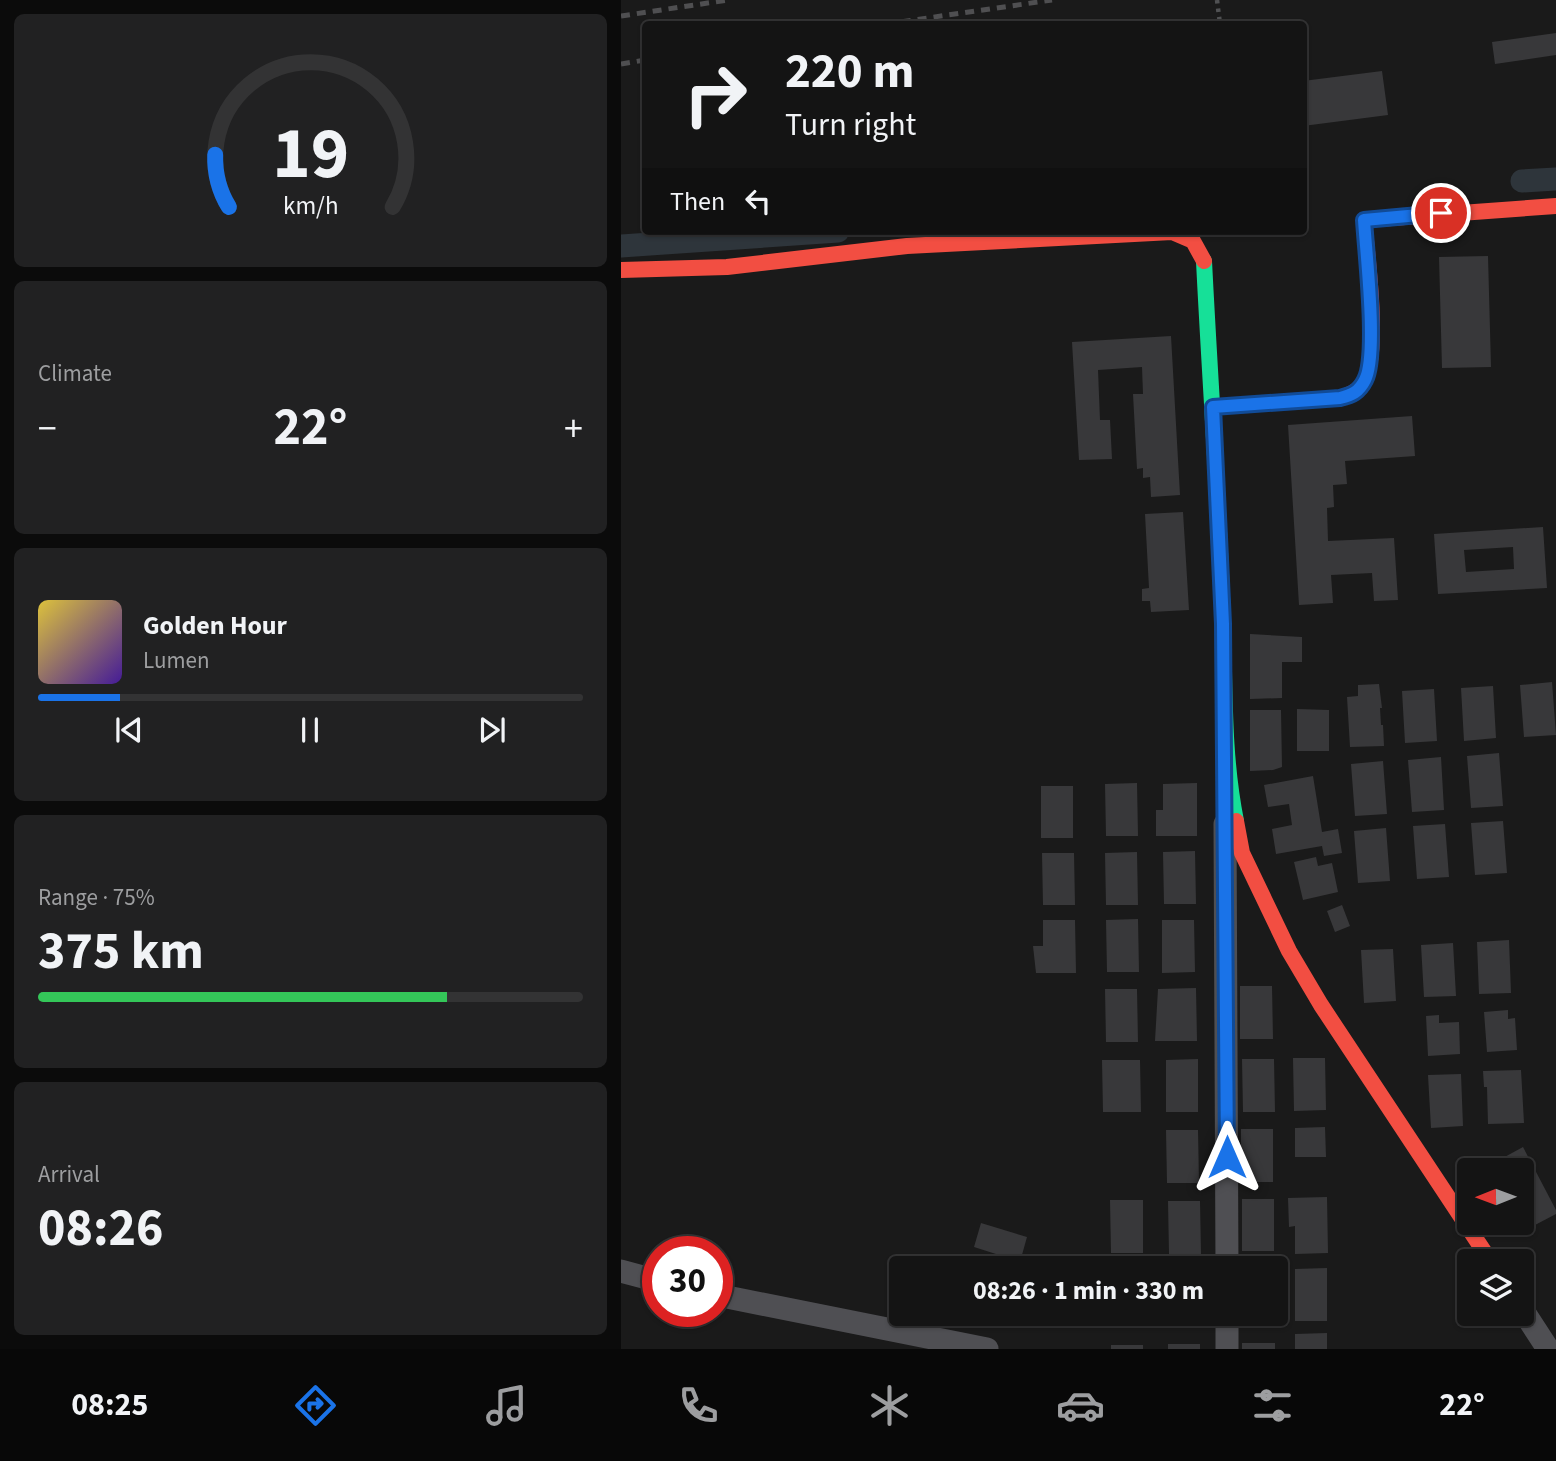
<!DOCTYPE html>
<html lang="en">
<head>
<meta charset="utf-8">
<style>
  body { margin:0; font-family:"Source Sans 3",sans-serif; background:#212122; color:#f1f3f6; height:100vh; display:flex; flex-direction:column; font-size:26px; white-space:nowrap }
  * { box-sizing:border-box; margin:0 }
  p { font-size:23px; color:#9d9ea0 }
  .icon { flex:none; width:38px; height:38px; fill:none; stroke:currentColor; stroke-width:2; stroke-linecap:round; stroke-linejoin:round }
  .map { position:relative; flex:1; overflow:hidden }
  .panel { display:flex; flex-direction:column; gap:14px; padding:14px; background:#0b0b0b; width:621px }
  .panel>* { flex:none }
  .guide { position:absolute; left:21px; top:21px; width:665px; height:214px; border-radius:7px; box-shadow:0 2px 5px #0004,0 0 0 2px #333334; background:#141414; color:#f1f3f6; overflow:hidden }
  .needle { width:46px; rotate:269deg }
  .tools { position:absolute; left:836px; top:1158px; display:grid; gap:14px }
  .tools a { display:grid; place-items:center; width:77px; height:77px; border-radius:7px; background:#141414; box-shadow:0 2px 5px #0004,0 0 0 2px #333334; font-size:35px }
  .speed { position:absolute; left:21px; top:1236px; display:flex; gap:14px; font-size:35px; font-weight:700; text-align:center }
  .speed>* { display:grid; place-content:center; width:91px; height:91px; border-radius:50%; background:#141414; box-shadow:0 2px 5px #0004,0 0 0 2px #333334; line-height:1 }
  .speed .limit { border:10px solid #d22; background:#fff; color:#111 }
  .pin { position:absolute; display:grid; place-items:center; width:60px; height:60px; color:#fff; margin:-30px; border:4px solid #fff; border-radius:50%; box-shadow:0 2px 7px #0007 }
  .me { position:absolute; width:77px; margin:-38px; rotate:0deg; stroke-linejoin:round; filter:drop-shadow(0 0 5px #0008) }
  .turn { display:flex; align-items:center; gap:24px; height:147px; padding:0 28px; font-size:32px }
  .turn .icon { width:91px; height:91px; stroke-width:2.5 }
  .turn b { display:block; font-size:49px; line-height:60px }
  .then { display:flex; align-items:center; height:66px; padding:0 28px; background:#0003; gap:14px; font-size:26px }
  .big { font-size:52px; font-weight:700; line-height:1.1 }
  .panel .widget { flex:1; display:flex; flex-direction:column; justify-content:center; gap:10px; min-width:0; padding:0 24px; border-radius:10px; background:#212122 }
  .panel .dial { align-items:center; gap:0 }
  .dial svg { height:182px; overflow:visible; fill:none; stroke:#333334; stroke-width:7; stroke-linecap:round; text-anchor:middle }
  .dial text { fill:#f1f3f6; stroke:none }
  .song { display:flex; align-items:center; gap:21px }
  .cover { width:84px; height:84px; border-radius:10px; background:linear-gradient(135deg,hsl(50 70% 55%),hsl(260 70% 35%)) }
  .played { height:7px; border-radius:4px; background:linear-gradient(90deg,#1a73e8 15%,#333334 15%) }
  .keys { display:flex; justify-content:space-around; direction:ltr }
  .heat { display:flex; justify-content:space-between; align-items:center; font-size:38px; direction:ltr }
  .charge { height:10px; border-radius:5px; background:linear-gradient(90deg,#34c759 75%,#333334 0) }
  .trip { position:absolute; left:268px; top:1256px; width:399px; height:70px; border-radius:7px; background:#141414; box-shadow:0 2px 5px #0004,0 0 0 2px #333334; font-weight:700; line-height:70px; text-align:center }
  .dock { display:flex; height:112px; justify-content:space-around; align-items:center; background:#080808; color:#9d9ea0 }
  .dock .icon { width:49px; height:49px }
  .dock .current { color:#1a73e8 }
  .dock b { font-size:32px; color:#f1f3f6 }
  main { display:flex; flex:1; min-height:0 }
  .map>svg:first-child { display:block }
</style>
</head>
<body>
<main>
<section class="panel">
<div class="widget dial"><svg viewBox="0 0 100 80">
<path d="M14 69A42 42 0 1 1 86 69"/>
<path d="M14 69A42 42 0 0 1 8 46" stroke="#1a73e8"/>
<text x="50" y="56" font-size="32" font-weight="700">19</text>
<text x="50" y="72" font-size="11">km/h</text>
</svg></div>
<div class="widget"><p>Climate</p>
<div class="heat"><a>−</a><b class="big">22°</b><a>+</a></div>
</div>
<div class="widget">
<div class="song"><i class="cover"></i><div><b>Golden Hour</b><p>Lumen</p></div></div>
<div class="played"></div>
<div class="keys"><svg class="icon" aria-label="previous" viewBox="0 0 24 24"><path d="M18 5L8 12l10 7zM5 5v14"/></svg><svg class="icon" aria-label="pause" viewBox="0 0 24 24"><path d="M8 5v14M16 5v14"/></svg><svg class="icon" aria-label="next" viewBox="0 0 24 24"><path d="M6 5l10 7-10 7zM19 5v14"/></svg></div>
</div>
<div class="widget"><p>Range · 75%</p><b class="big">375 km</b><div class="charge"></div></div>
<div class="widget"><p>Arrival</p><b class="big">08:26</b></div>
</section>
<div class="map">
<svg width="935" height="1349" viewBox="0 0 935 1349">
  <rect width="100%" height="100%" fill="#1a1a1a"/>
  <g fill="none" stroke-linecap="round" stroke-linejoin="round">
    <path stroke="#2e353b" stroke-width="23" d="M901,181L935,179
      M0,246L217,231"/>
  </g>
  <path fill="#38383a" fill-rule="evenodd" d="M935,33V55L874,64L871,42Z
    M761,71L767,115L682,126V81Z
    M867,256L870,367L821,368L818,257Z
    M550,336L559,495L530,497L529,477L522,478V468L516,469L512,394H522L521,367L477,370L479,420H489L491,459L458,460L451,342Z
    M791,416L794,456L724,461L726,484L712,485L713,507L706,508L707,541L773,538L777,600L753,601L751,573L710,575L712,603L678,605L667,425Z
    M562,512L568,610L530,612L529,601H521V589L528,588L524,514Z
    M922,527L926,588L817,594L813,534ZM892,547L893,569L845,572L843,550Z
    M629,634L681,637V662H661V698L629,699Z
    M931,682L935,735L903,737L899,685Z
    M758,684L761,708H759L760,725H762L763,746L729,747L726,697L737,696V685Z
    M872,686L875,738L843,741L840,688Z
    M813,689L816,741L784,743L781,691Z
    M676,709L708,710V751H676Z
    M629,710H660L661,767L652,770L629,771Z
    M878,753L882,806L850,808L846,756Z
    M820,757L823,810L791,812L787,760Z
    M762,761L766,814L734,816L730,764Z
    M692,776L701,832L717,829L721,853L703,856L701,846L655,854L651,829L671,825L668,804L647,807L643,785Z
    M516,783L517,836H485L484,784Z
    M576,783V836H535V810H542V784Z
    M420,786H452V838H420Z
    M882,821L886,873L854,875L850,823Z
    M824,824L828,877L796,879L792,826Z
    M765,828L769,881L737,883L733,831Z
    M574,851L575,904H543L542,852Z
    M516,852L517,905H485L484,853Z
    M421,853H453L454,905H422Z
    M695,857L697,866L711,863L717,892L682,900L673,862Z
    M721,905L729,926L714,932L706,911Z
    M517,919L518,972H486L485,920Z
    M422,920H454L455,973H415L412,946H422Z
    M541,920H573L574,972L541,973Z
    M888,940L890,993L858,994L856,942Z
    M832,943L835,996L803,997L800,945Z
    M772,949L775,1001L743,1003L740,950Z
    M619,986H651L652,1039H619Z
    M575,988L576,1041H534L537,989Z
    M484,989H516L517,1042H485Z
    M887,1010V1019L894,1018L896,1050L866,1052L863,1012Z
    M818,1015V1023L838,1022L839,1054L807,1056L805,1016Z
    M672,1058H704L705,1110L673,1111Z
    M577,1059V1112H545V1060Z
    M621,1059H653L654,1112H622Z
    M481,1060H519L520,1112H482Z
    M900,1070L903,1123L867,1124L866,1087H863L862,1071Z
    M840,1074L842,1126L810,1128L807,1075Z
    M704,1127L705,1157H674V1128Z
    M620,1129H652V1182H620Z
    M545,1130H577L578,1183H546Z
    M902,1147L935,1210V1214L914,1225L901,1201V1171H886L880,1159Z
    M706,1197L707,1253L674,1254V1226L668,1227L667,1198Z
    M621,1199H653V1251H621Z
    M489,1200H522V1253H490Z
    M547,1201H579L580,1254H548Z
    M360,1223L406,1237L397,1269H370L375,1254L353,1247Z
    M706,1268V1321H674V1269Z
    M490,1314H523V1324H490Z
    M547,1314H579V1322H547Z
    M621,1314H653V1323H621Z
    M706,1333V1349H674V1334Z
    M621,1343H654V1349H621Z
    M547,1344H579V1349H547Z
    M490,1345H522V1349H490Z"/>
  <g fill="none" stroke-linecap="round" stroke-linejoin="round">
    <path stroke="#505153" stroke-width="4.5" stroke-dasharray="3.5 5" stroke-linecap="butt" d="M596,0L599,24"/>
    <path stroke="#4f4f53" stroke-width="23" d="M604,824L606,1269
      M0,1271L37,1281
      M96,1295L366,1349
      M901,1309L927,1349
      M606,1314V1349"/>
    <path stroke="#16e098" stroke-width="16" d="M583,261C589,382 598,503 602,624C604,691 602,756 615,821"/>
    <path stroke="#f24e42" stroke-width="16" d="M0,270L106,267L286,246L551,232L572,241L583,261
      M592,407L719,398C728,395 736,392 742,384C760,355 746,256 743,220L935,206
      M615,821L621,853L668,951L700,1005L870,1262"/>
    <path stroke="#4f4f51" stroke-width="5" stroke-dasharray="9 7" stroke-linecap="butt" d="M0,16L107,0
      M265,24L431,0
      M0,64L24,60"/>
  </g>
  <g fill="none" stroke-linecap="round" stroke-linejoin="round">
    <g stroke="#114b97" stroke-width="18">
      <path id="route" d="M606,1157L602,624L592,407L719,398C731,395 738,392 744,380C757,355 745,253 743,220L820,213"/>
    </g>
    <use href="#route" stroke="#1a73e8" stroke-width="12"/>
  </g>
</svg>
<div class="tools">
<a><svg class="needle" viewBox="-14 -14 28 28"><path d="M0-13l5 13h-10z" fill="#e53935"/><path d="M0 13l5-13h-10z" fill="#9d9ea0"/></svg></a>
<a><svg class="icon" aria-label="layers" viewBox="0 0 24 24"><path d="M12 4l9 5-9 5-9-5zM3 14l9 5 9-5"/></svg></a>
</div>
<div class="speed"><div class="limit">30</div></div>
<div class="pin" style="left:820px;top:213px;background:#d93025"><svg class="icon" aria-label="arrive" viewBox="0 0 24 24"><path d="M6 21V4h12l-3 4 3 4H6"/></svg></div>
<svg class="me" style="left:606px;top:1157px" viewBox="-20 -20 40 40"><path d="M0-17L14 15 0 8-14 15z" fill="#1a73e8" stroke="#fff" stroke-width="4"/></svg>
<div class="trip">08:26 · 1 min · 330 m</div>
<div class="guide">
<div class="turn"><svg class="icon" aria-label="right" viewBox="0 0 24 24"><path d="M7 20v-9h11M14 6l5 5-5 5"/></svg><div><b>220 m</b>Turn right</div></div>
<div class="then">Then<svg class="icon" aria-label="left" viewBox="0 0 24 24"><path d="M17 20v-9H6M10 6l-5 5 5 5"/></svg></div>
</div>
</div>
</main>
<nav class="dock">
<b>08:25</b>
<svg class="icon current" aria-label="directions" viewBox="0 0 24 24"><path d="M12 3l9 9-9 9-9-9zM9 14v-3h6M13 9l2 2-2 2"/></svg>
<svg class="icon" aria-label="music" viewBox="0 0 24 24"><path d="M9 18V5l10-2v13"/><circle cx="6" cy="18" r="3"/><circle cx="16" cy="16" r="3"/></svg>
<svg class="icon" aria-label="phone" viewBox="0 0 24 24"><path d="M5 4h4l2 5-3 2q2 4 5 5l2-3 5 2v4C11 20 4 13 5 4z"/></svg>
<svg class="icon" aria-label="climate" viewBox="0 0 24 24"><path d="M12 3v18M4 7l16 10M4 17L20 7"/></svg>
<svg class="icon" aria-label="car" viewBox="0 0 24 24"><path d="M5 17H2v-5l4-1 3-4h7l3 4 3 1v5h-3M9 17h6M6 11h13"/><circle cx="7" cy="17" r="2"/><circle cx="17" cy="17" r="2"/></svg>
<svg class="icon" aria-label="filters" viewBox="0 0 24 24"><path d="M4 7h16M4 17h16"/><circle cx="9" cy="7" r="2"/><circle cx="15" cy="17" r="2"/></svg>
<b>22°</b>
</nav>
</body>
</html>
